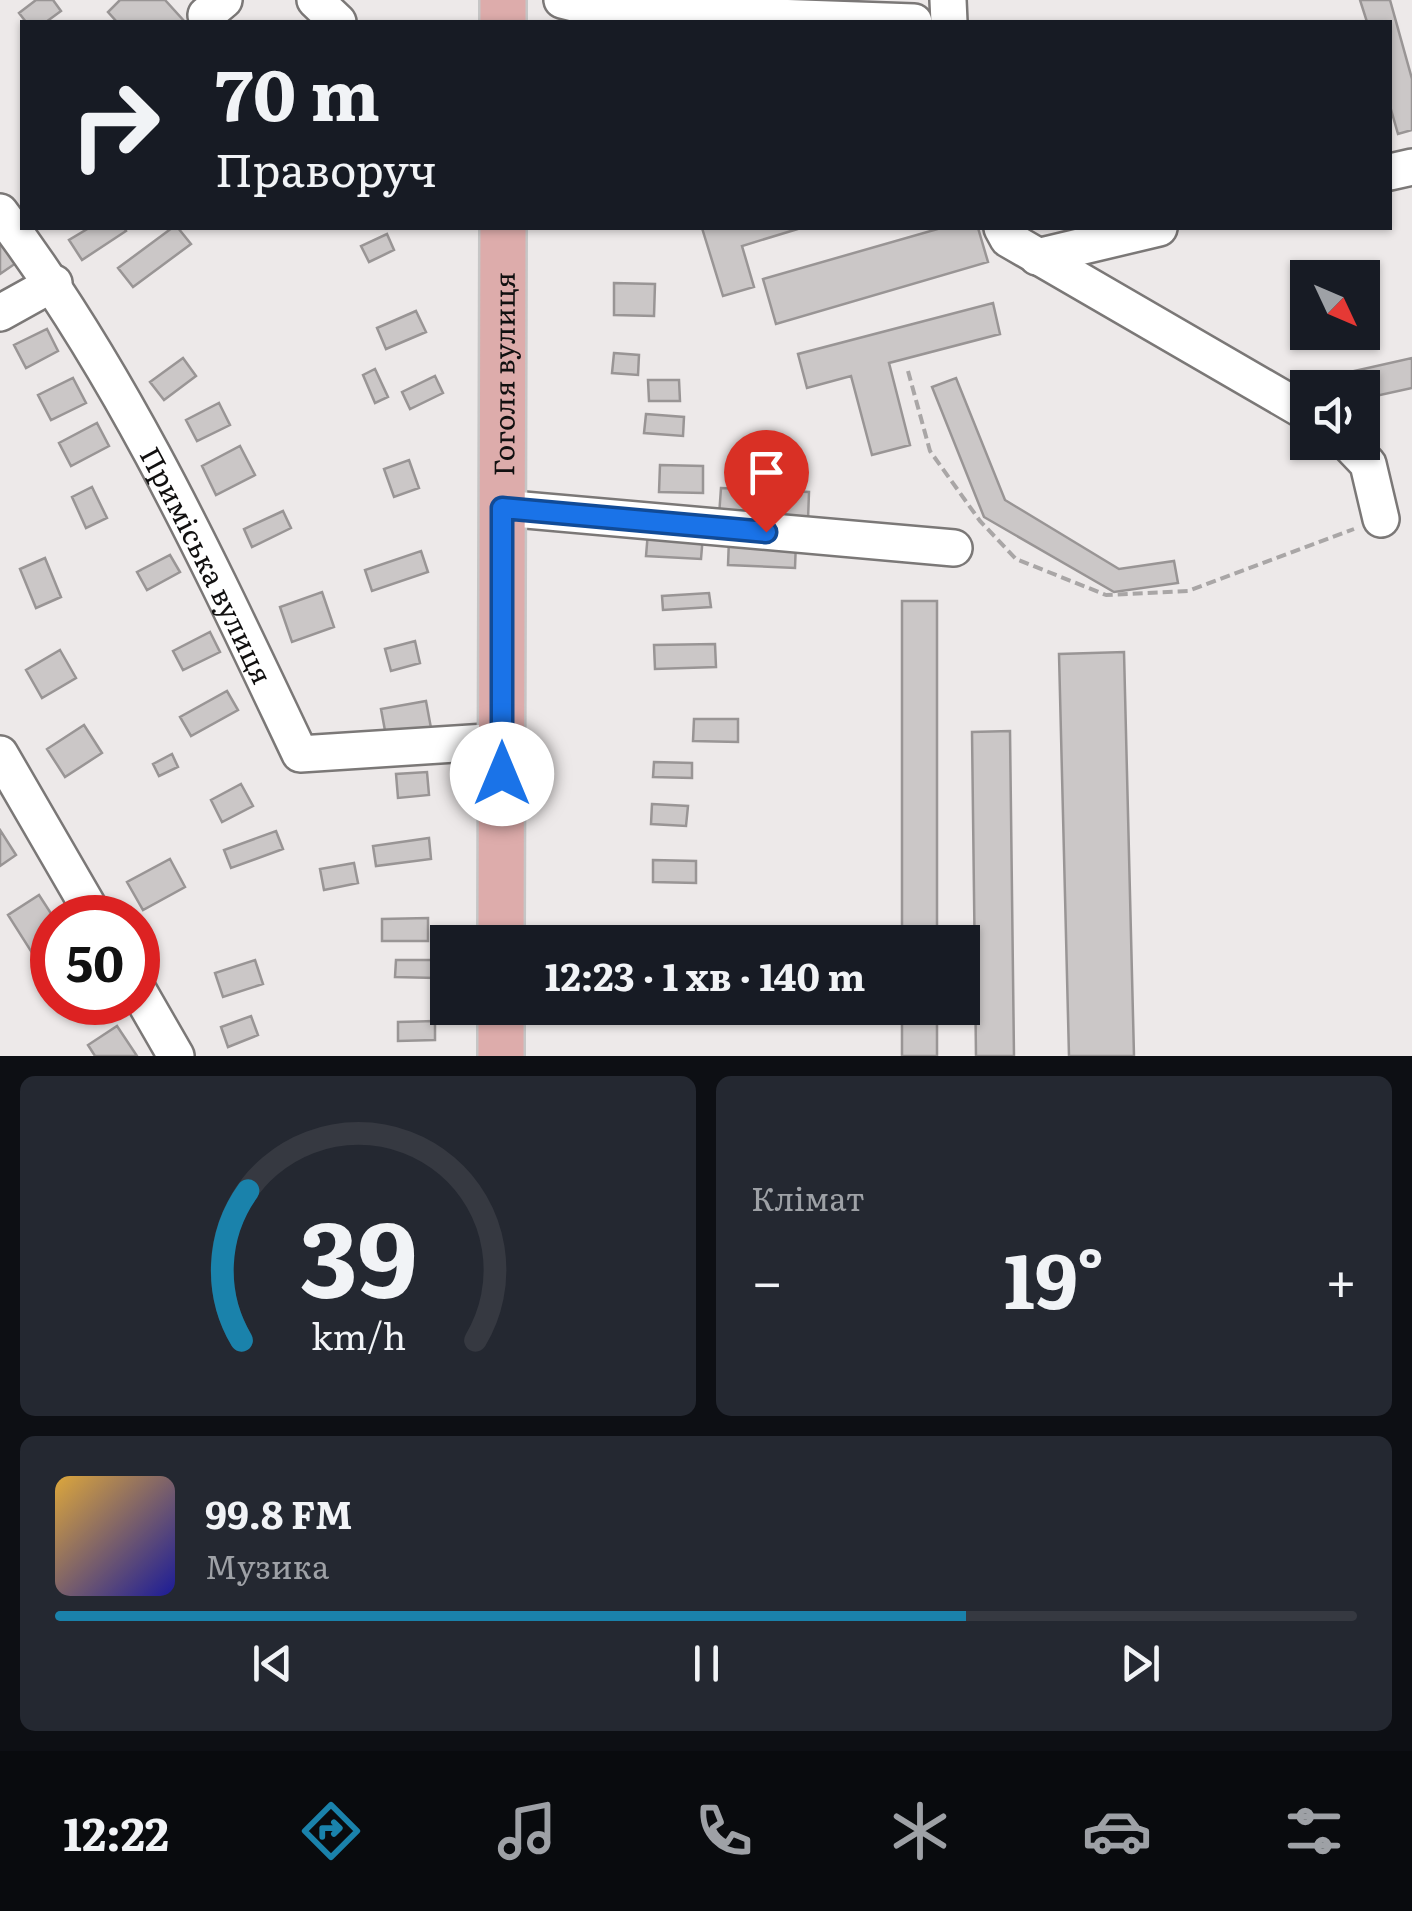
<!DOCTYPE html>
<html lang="uk">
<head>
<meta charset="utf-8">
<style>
  body { margin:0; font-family:Literata,serif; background:#242831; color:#f1f3f6; height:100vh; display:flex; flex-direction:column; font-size:38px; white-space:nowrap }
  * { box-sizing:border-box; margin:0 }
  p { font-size:32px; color:#9ea1a6 }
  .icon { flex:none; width:55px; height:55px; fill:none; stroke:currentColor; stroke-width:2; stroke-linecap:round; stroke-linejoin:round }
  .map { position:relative; height:1056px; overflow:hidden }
  .panel { display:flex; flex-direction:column; gap:20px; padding:20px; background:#0d0f14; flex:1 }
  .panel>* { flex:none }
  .guide { position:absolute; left:20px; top:20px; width:1372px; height:210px; border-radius:0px; box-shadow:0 2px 8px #0004; background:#171b24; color:#f1f3f6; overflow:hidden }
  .needle { width:65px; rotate:134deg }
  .fabs { position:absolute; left:1290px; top:260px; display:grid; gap:20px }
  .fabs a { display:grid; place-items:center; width:90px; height:90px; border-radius:0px; background:#171b24; box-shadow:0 2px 8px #0004; font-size:50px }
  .speed { position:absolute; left:30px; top:895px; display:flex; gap:20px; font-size:50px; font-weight:700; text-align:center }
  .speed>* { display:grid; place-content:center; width:130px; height:130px; border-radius:50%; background:#171b24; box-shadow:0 2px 8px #0004; line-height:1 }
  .speed .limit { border:15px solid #d22; background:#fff; color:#111 }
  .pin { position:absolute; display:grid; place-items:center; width:85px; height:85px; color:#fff; margin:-102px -42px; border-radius:50% 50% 50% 0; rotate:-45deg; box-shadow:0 0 10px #0007 }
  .pin .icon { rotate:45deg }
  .me { position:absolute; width:110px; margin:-55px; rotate:0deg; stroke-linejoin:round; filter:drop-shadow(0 0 8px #0008) }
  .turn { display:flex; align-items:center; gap:35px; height:210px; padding:0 30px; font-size:45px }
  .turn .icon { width:130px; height:130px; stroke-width:2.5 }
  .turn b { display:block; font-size:70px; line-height:85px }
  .big { font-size:75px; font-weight:700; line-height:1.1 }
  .panel .card { flex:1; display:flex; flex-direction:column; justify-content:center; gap:15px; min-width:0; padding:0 35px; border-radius:15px; background:#242831 }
  .panel .dial { align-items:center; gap:0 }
  .dial svg { height:260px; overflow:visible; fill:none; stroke:#363941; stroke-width:7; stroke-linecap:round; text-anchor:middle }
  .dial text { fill:#f1f3f6; stroke:none }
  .song { display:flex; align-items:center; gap:30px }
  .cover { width:120px; height:120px; border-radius:15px; background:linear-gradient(135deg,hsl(40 70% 55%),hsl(240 70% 35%)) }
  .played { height:10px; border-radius:5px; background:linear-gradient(90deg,#1a82ab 70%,#363941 70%) }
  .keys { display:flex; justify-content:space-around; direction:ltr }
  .heat { display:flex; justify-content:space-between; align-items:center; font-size:55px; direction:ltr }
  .panel .tiles { flex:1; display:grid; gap:20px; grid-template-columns:1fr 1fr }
  .card:last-child { grid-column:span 2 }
  .trip { position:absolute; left:430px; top:925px; width:550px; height:100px; border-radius:0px; background:#171b24; box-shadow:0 2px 8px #0004; font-weight:700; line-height:100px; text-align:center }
  .menu { display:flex; height:160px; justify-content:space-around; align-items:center; background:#090b0e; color:#9ea1a6 }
  .menu .icon { width:70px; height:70px }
  .menu .current { color:#1a82ab }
  .menu b { font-size:45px; color:#f1f3f6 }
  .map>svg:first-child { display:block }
</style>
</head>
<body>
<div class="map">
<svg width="1412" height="1056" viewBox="0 0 1412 1056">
  <rect width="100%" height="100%" fill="#ede9e9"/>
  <path fill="#cbc7c7" stroke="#999595" stroke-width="2.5" d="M36,0H53L61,11L46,22H26L19,13Z
    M120,0H165L185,22H117L108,12Z
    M1360,0H1390L1412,79V130L1398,134L1390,106V22H1367Z
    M89,228H124L126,231L82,260L69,240Z
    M172,228H178L191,244L133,287L118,268Z
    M702,228H801L742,246L754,287L723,296Z
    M941,228H978L988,262L776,324L763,279Z
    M387,234L394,250L369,262L361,246Z
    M5,240L19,261L0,274V244Z
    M614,283L655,284L654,316L614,315Z
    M993,303L1000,334L889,363L910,445L872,455L851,376L807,388L798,354Z
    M416,311L426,332L386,349L377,328Z
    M47,329L58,351L26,368L14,345Z
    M614,353L639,355L638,375L612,373Z
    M183,358L196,376L164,400L150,382Z
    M1412,358V388L1362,399V388H1353L1350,372Z
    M375,369L388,397L375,403L363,375Z
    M435,376L443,393L410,409L402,392Z
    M73,378L86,403L51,420L38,395Z
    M956,378L1005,500L1119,569L1174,561L1178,583L1114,592L984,517L932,387Z
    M648,380H679L680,401H649Z
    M219,403L230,425L197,441L186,420Z
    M646,414L684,417L683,436L644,433Z
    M97,423L109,446L71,466L59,443Z
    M240,446L255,475L216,495L202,466Z
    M409,460L419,488L394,497L384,469Z
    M660,465L703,466V493L659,492Z
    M92,487L107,518L86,528L72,497Z
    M721,488L809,492L808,520L719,516Z
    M283,511L291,528L252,547L244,529Z
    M648,532L703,535L701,559L646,556Z
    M729,539L796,541L795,568L728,565Z
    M421,551L428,572L372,591L365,570Z
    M170,555L180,572L147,590L137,572Z
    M45,558L61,597L36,608L20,569Z
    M322,592L334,627L292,642L280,607Z
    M709,593L711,607L663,610L662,596Z
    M902,601H937V942H902Z
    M210,632L220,652L183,670L173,651Z
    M415,641L420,663L391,671L385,649Z
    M715,644L716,667L655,669L654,645Z
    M60,650L76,678L42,698L26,670Z
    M1124,652L1134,1056H1069L1059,654Z
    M227,691L238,710L191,736L180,717Z
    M426,701L431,728L386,736L381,709Z
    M694,719H738V742L693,741Z
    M84,725L102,753L65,777L47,749Z
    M1010,731L1014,1056H976L972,732Z
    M172,754L178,767L159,776L153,764Z
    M654,762L692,763V778L653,777Z
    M427,772L429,795L398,798L396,774Z
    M241,784L253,806L222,822L211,800Z
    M652,804L688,806L686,826L651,824Z
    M0,830L16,855L0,866Z
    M276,831L283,849L231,868L224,850Z
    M429,838L431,859L376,866L373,846Z
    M170,859L185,887L143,910L127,882Z
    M653,860L696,861V883L653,882Z
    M354,863L358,883L324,890L320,869Z
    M39,895L54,918L52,976L48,978L8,915Z
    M428,918V941H382V919Z
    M255,960L263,984L223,997L215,973Z
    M396,960H437L436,978L395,977Z
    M689,1008H716L715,1018L688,1016Z
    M902,1008H937V1056H902Z
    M251,1016L258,1035L228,1047L221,1027Z
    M435,1021V1040L398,1041V1022Z
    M117,1026L137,1056H95L88,1045Z"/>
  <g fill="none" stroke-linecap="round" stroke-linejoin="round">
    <g stroke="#7b7877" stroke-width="40">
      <g id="minor">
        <path d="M315,0L338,22"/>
        <path d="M562,0L605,11L914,22"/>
        <path d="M948,0L949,22"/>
        <path d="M206,15L224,0"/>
        <path d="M1390,172L1412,167"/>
        <path id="s1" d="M0,212C125,378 211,567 300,754L502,741"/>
        <path d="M1002,228L1008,239L1308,413"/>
        <path d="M1037,257L1159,228"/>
        <path d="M0,313L54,283"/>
        <path d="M1347,442L1368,464L1381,519"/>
        <path d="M502,508L954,548"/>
        <path d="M0,754L95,918"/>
        <path d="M138,990L176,1056"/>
      </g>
    </g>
    <g stroke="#c6c6c6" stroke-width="50">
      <g id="major">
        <path d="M503,22V0"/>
        <path id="s2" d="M501,942L503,228"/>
        <path d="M501,1056V1008"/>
      </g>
    </g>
    <path stroke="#a9a6a6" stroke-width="4" stroke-dasharray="10 5" stroke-linecap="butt" d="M908,371L930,451L980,521L1016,559L1106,595L1188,591L1354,529"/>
    <use href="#minor" stroke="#fff" stroke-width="35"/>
    <use href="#major" stroke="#ddacab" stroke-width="45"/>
  </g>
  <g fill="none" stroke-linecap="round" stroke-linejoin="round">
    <g stroke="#114b97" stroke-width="25">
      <path id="route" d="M502,774V508L766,532"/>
    </g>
    <use href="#route" stroke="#1a73e8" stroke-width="18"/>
  </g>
  <g text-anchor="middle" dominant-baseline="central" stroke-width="9" stroke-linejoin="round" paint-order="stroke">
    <g font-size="28" fill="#111010" stroke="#faf6f6">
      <text stroke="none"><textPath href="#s2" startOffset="568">Гоголя вулиця</textPath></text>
      <text stroke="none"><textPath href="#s1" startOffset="410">Приміська вулиця</textPath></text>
    </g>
  </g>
</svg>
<div class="fabs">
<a><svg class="needle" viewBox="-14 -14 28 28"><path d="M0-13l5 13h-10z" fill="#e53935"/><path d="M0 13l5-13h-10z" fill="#9ea1a6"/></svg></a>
<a><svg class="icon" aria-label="sound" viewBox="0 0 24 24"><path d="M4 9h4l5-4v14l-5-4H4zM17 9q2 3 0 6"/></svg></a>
</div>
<div class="speed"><div class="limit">50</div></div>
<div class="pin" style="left:766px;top:532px;background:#d93025"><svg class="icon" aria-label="arrive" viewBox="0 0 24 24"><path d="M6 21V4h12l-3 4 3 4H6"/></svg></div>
<svg class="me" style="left:502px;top:774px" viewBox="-20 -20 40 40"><circle r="19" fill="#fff"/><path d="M0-13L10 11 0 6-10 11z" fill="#1a73e8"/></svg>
<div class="trip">12:23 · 1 хв · 140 m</div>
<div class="guide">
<div class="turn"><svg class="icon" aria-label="right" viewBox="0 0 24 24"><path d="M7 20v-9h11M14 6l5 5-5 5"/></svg><div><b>70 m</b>Праворуч</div></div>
</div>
</div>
<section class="panel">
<div class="tiles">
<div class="card dial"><svg viewBox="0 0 100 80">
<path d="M14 69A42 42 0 1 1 86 69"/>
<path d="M14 69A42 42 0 0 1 16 23" stroke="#1a82ab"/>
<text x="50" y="56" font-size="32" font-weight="700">39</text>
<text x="50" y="72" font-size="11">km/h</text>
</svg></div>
<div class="card"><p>Клімат</p>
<div class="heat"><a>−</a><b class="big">19°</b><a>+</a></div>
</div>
<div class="card">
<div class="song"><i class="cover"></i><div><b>99.8 FM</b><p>Музика</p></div></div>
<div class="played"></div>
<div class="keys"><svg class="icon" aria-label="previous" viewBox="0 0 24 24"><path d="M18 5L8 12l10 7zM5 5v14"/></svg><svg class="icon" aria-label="pause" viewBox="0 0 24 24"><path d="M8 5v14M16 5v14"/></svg><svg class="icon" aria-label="next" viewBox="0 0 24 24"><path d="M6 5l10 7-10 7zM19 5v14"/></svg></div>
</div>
</div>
</section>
<nav class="menu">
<b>12:22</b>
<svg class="icon current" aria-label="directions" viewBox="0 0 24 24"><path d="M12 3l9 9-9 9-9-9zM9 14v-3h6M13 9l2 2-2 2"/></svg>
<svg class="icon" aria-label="music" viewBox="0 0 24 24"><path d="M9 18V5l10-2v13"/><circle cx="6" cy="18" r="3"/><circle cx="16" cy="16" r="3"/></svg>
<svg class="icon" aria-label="phone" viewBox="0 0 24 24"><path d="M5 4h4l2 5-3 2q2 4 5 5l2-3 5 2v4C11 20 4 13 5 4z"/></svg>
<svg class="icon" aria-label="climate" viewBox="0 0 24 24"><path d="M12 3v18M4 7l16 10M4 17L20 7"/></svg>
<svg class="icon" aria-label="car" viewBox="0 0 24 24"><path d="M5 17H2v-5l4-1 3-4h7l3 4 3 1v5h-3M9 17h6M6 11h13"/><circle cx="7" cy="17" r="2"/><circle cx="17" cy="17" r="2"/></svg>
<svg class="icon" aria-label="filters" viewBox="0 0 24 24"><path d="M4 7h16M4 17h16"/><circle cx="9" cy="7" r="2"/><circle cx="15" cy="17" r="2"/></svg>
</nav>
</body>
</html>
